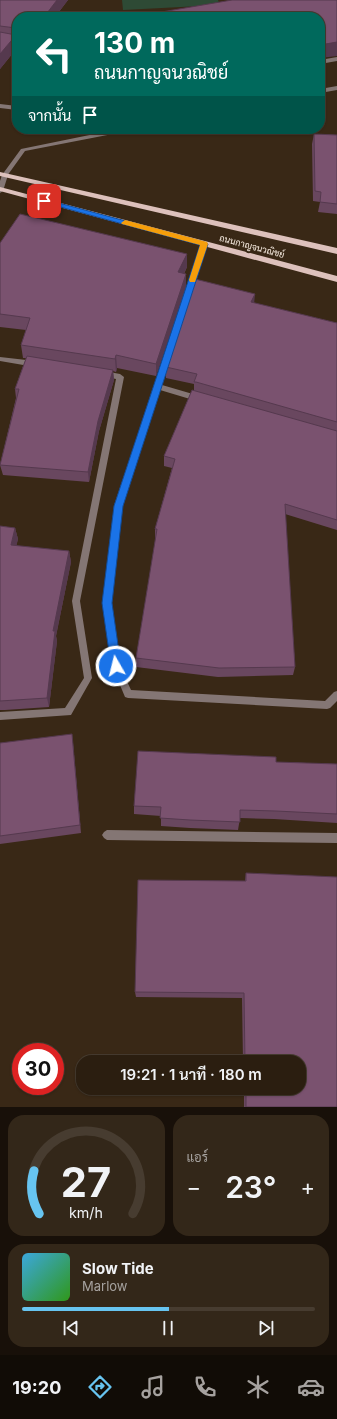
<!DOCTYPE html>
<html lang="th">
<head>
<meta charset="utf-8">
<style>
  body { margin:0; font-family:Inter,Sarabun,sans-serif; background:#332719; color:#f1f3f6; height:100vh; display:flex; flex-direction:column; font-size:15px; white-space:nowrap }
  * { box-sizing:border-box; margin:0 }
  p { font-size:13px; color:#a6a29f }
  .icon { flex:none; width:22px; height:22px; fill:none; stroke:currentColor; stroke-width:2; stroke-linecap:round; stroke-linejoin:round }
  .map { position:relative; height:1107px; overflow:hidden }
  .side { display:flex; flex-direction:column; gap:8px; padding:8px; background:#181009; flex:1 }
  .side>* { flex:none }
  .banner { position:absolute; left:12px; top:12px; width:313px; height:122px; border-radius:16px; box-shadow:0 1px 3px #0004,0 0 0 1px #473c30; background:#00695c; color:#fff; overflow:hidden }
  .speed { position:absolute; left:12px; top:1043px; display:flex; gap:8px; font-size:20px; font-weight:700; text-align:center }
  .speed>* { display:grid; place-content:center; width:52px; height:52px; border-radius:50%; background:#2b1e10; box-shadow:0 1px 3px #0004,0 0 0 1px #473c30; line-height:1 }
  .speed .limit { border:6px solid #d22; background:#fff; color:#111 }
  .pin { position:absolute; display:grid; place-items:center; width:34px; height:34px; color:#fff; margin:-17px; border-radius:8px; box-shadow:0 2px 6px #0006 }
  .me { position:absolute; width:44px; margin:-22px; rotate:352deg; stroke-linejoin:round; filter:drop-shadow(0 0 3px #0008) }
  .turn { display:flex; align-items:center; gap:14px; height:84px; padding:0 16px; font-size:18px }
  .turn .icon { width:52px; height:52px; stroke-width:2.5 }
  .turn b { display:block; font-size:28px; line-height:34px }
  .then { display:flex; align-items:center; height:38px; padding:0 16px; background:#0003; gap:8px; font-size:15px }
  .big { font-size:30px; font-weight:600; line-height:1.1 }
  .side .tile { flex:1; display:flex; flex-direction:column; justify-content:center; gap:6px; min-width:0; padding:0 14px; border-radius:16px; background:#332719 }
  .side .dial { align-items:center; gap:0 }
  .dial svg { height:104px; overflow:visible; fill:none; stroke:#473c30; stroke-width:7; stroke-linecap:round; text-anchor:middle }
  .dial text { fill:#f1f3f6; stroke:none }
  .song { display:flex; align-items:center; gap:12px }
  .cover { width:48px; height:48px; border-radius:6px; background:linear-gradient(135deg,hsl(200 70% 55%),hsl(110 70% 35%)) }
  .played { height:4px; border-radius:2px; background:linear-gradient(90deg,#67c4f0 50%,#473c30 50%) }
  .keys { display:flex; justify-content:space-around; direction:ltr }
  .heat { display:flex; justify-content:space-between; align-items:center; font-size:22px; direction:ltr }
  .side .tiles { flex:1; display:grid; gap:8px; grid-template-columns:1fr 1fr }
  .tile:last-child { grid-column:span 2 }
  .trip { position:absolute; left:76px; top:1055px; width:230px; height:40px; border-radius:16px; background:#2b1e10; box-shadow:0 1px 3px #0004,0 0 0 1px #473c30; font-weight:600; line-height:40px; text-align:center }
  .dock { display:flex; height:64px; justify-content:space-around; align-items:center; background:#110c06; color:#a6a29f }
  .dock .icon { width:28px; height:28px }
  .dock .current { color:#67c4f0 }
  .dock b { font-size:18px; color:#f1f3f6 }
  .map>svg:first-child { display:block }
</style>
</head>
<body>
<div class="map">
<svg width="337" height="1107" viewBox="0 0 337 1107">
  <rect width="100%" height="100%" fill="#392816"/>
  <path fill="#2e4a35" d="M122,0H218L220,5L123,10Z"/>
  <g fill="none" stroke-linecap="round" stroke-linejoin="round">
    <path fill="#847674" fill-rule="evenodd" d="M337,57V61L320,64V60Z
      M0,104L17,106V110L0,108Z"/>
    <path fill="#847674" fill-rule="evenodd" d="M337,86V90L320,93V89Z
      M119,129H131L128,131L25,151L7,176L5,177L2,175L21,149Z
      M205,242L208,244L162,385L203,397L204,399L200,402L160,390L122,506L111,603L120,666L131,690L325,701L334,692L337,691V701L330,708L327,709L128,698L125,697L112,666L103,603L114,506L202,244Z
      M0,357L35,361L38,364L35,367L0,361Z
      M104,371L120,374L124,377L80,601L92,678L71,715L0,720V712L65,708L84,678L72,601L116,379L102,376L100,374Z
      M107,830L337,833V843L107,840L104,838L102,835L104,832Z"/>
    <path fill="#847674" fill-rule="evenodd" d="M5,173L8,175L3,191L0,193V181L2,175Z"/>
    <path fill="#ddc1bc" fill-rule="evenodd" d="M0,172L337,248V254L0,176Z
      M0,187L337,276V282L0,191Z"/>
  </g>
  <path fill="#69475f" d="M0,0H68L55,17H17V48L0,69Z
    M314,134L337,135V214L318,212L320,202L313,201L312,144Z
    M0,243L187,267L184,274H186V287L156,376L117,368L116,372L113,371L114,380L99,431L89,482L3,475L0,465L16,398L15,389L26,358H23L21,345L26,330L0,327Z
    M254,303L337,323V530L285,514L295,667L293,675L218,677L136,667V658L156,539H155V529L172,468L164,466V456L194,391V384L166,378V367Z
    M0,526L15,528L18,539L16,546L69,551L71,562L56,636L57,641L49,707L5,710H0Z
    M0,743H73L81,833L0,844Z
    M276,762L337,764V823L274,819L240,818L238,830L190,828L161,826V816L134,814V806Z
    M246,873L337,1107H244V1088H299V1062H243L242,998L136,997L135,992L245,881Z"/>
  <path fill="#55394e" d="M57,0H68L55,17H44Z
    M16,35L17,48L0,69V54Z
    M337,42V56L320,58V45Z
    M187,254V267L178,285V272Z
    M186,274V287L156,376V364Z
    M255,294L254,305L251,302Z
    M116,355L117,368L116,372L115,359Z
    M113,370L114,380L99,431L89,482L88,472L98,421Z
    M15,528L18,539L14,557L11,545Z
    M69,551L71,562L56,636L57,641L49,707L47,698L53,631Z
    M72,734L73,743L81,833L80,825Z"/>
  <path fill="#7a526f" stroke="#55394e" d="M0,0H57L44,17H17V33L16,28L0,26Z
    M232,0H337V42L320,45V17H132Z
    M0,32L16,35L0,54Z
    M314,134L337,135V204L320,202L321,192L315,191Z
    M20,214L187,254L178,272L186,274L156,364L116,355L115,359L21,345L30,318L0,314V243Z
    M195,279L255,294L251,302L337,323V422L196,382H194L197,374L166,367Z
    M27,356L113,370L98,421L88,472L0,465L19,389H15Z
    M192,390L337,431V520L285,504L295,667L219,668L136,658L157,529H155L175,459L164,456Z
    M0,526L15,528L11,545L69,551L53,631H55L47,698L0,701Z
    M72,734L80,825L0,836V743Z
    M138,751L276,757V762L337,764V814L276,811L240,810V822L190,820L160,818L161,807L134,806Z
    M246,873L337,877V1107H246V1088H299V1062H245L244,993L135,992L138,880L246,881Z"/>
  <path fill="#1a73e8" stroke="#114b97" d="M42,199H44L204,242L208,244L123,506L112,603L121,666L120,669L116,670L113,669L111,666L102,603L114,506L200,245L42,202Z"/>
  <path fill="#f59e0b" d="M125,220L207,242L208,244L195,282H190L189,280L200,245L122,224L121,223Z"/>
  <g text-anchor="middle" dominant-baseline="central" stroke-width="4" stroke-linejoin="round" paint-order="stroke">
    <g font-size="9" fill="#faefe4" stroke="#392816">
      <text transform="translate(252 246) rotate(15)">ถนนกาญจนวณิชย์</text>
    </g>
  </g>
</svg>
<div class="speed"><div class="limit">30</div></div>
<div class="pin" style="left:44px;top:201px;background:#d93025"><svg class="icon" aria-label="arrive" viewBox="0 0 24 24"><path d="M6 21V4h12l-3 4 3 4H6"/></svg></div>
<svg class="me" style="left:116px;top:666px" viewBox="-20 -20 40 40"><circle r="17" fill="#1a73e8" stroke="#fff" stroke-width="3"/><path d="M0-11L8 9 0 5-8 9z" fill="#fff"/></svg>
<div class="trip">19:21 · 1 นาที · 180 m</div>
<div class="banner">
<div class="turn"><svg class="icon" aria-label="left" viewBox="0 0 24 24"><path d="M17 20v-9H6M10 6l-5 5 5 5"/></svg><div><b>130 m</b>ถนนกาญจนวณิชย์</div></div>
<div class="then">จากนั้น<svg class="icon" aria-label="arrive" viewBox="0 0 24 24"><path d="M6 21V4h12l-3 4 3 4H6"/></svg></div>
</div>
</div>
<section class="side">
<div class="tiles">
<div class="tile dial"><svg viewBox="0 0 100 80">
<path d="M14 69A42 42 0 1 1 86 69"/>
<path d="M14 69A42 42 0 0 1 10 36" stroke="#67c4f0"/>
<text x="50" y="56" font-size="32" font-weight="700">27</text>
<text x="50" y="72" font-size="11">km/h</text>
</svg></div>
<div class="tile"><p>แอร์</p>
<div class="heat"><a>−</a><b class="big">23°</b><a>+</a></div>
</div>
<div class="tile">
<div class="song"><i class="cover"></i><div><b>Slow Tide</b><p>Marlow</p></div></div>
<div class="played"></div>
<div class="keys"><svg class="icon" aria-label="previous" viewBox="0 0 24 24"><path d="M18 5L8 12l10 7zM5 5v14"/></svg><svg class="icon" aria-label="pause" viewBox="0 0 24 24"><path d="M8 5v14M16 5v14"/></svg><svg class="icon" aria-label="next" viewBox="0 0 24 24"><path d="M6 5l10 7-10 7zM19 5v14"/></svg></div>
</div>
</div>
</section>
<nav class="dock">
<b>19:20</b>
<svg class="icon current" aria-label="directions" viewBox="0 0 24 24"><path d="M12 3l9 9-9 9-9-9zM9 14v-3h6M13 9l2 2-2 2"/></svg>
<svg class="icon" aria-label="music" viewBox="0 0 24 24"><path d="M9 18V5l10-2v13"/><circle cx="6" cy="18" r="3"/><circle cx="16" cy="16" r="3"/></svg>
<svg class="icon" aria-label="phone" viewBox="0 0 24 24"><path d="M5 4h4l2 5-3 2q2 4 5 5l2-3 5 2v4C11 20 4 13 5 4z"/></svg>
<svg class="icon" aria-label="climate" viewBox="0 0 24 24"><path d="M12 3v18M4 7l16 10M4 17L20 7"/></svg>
<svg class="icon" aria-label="car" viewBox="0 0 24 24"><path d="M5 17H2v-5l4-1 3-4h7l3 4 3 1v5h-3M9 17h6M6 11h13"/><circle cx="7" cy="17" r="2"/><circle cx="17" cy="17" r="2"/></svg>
</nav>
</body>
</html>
